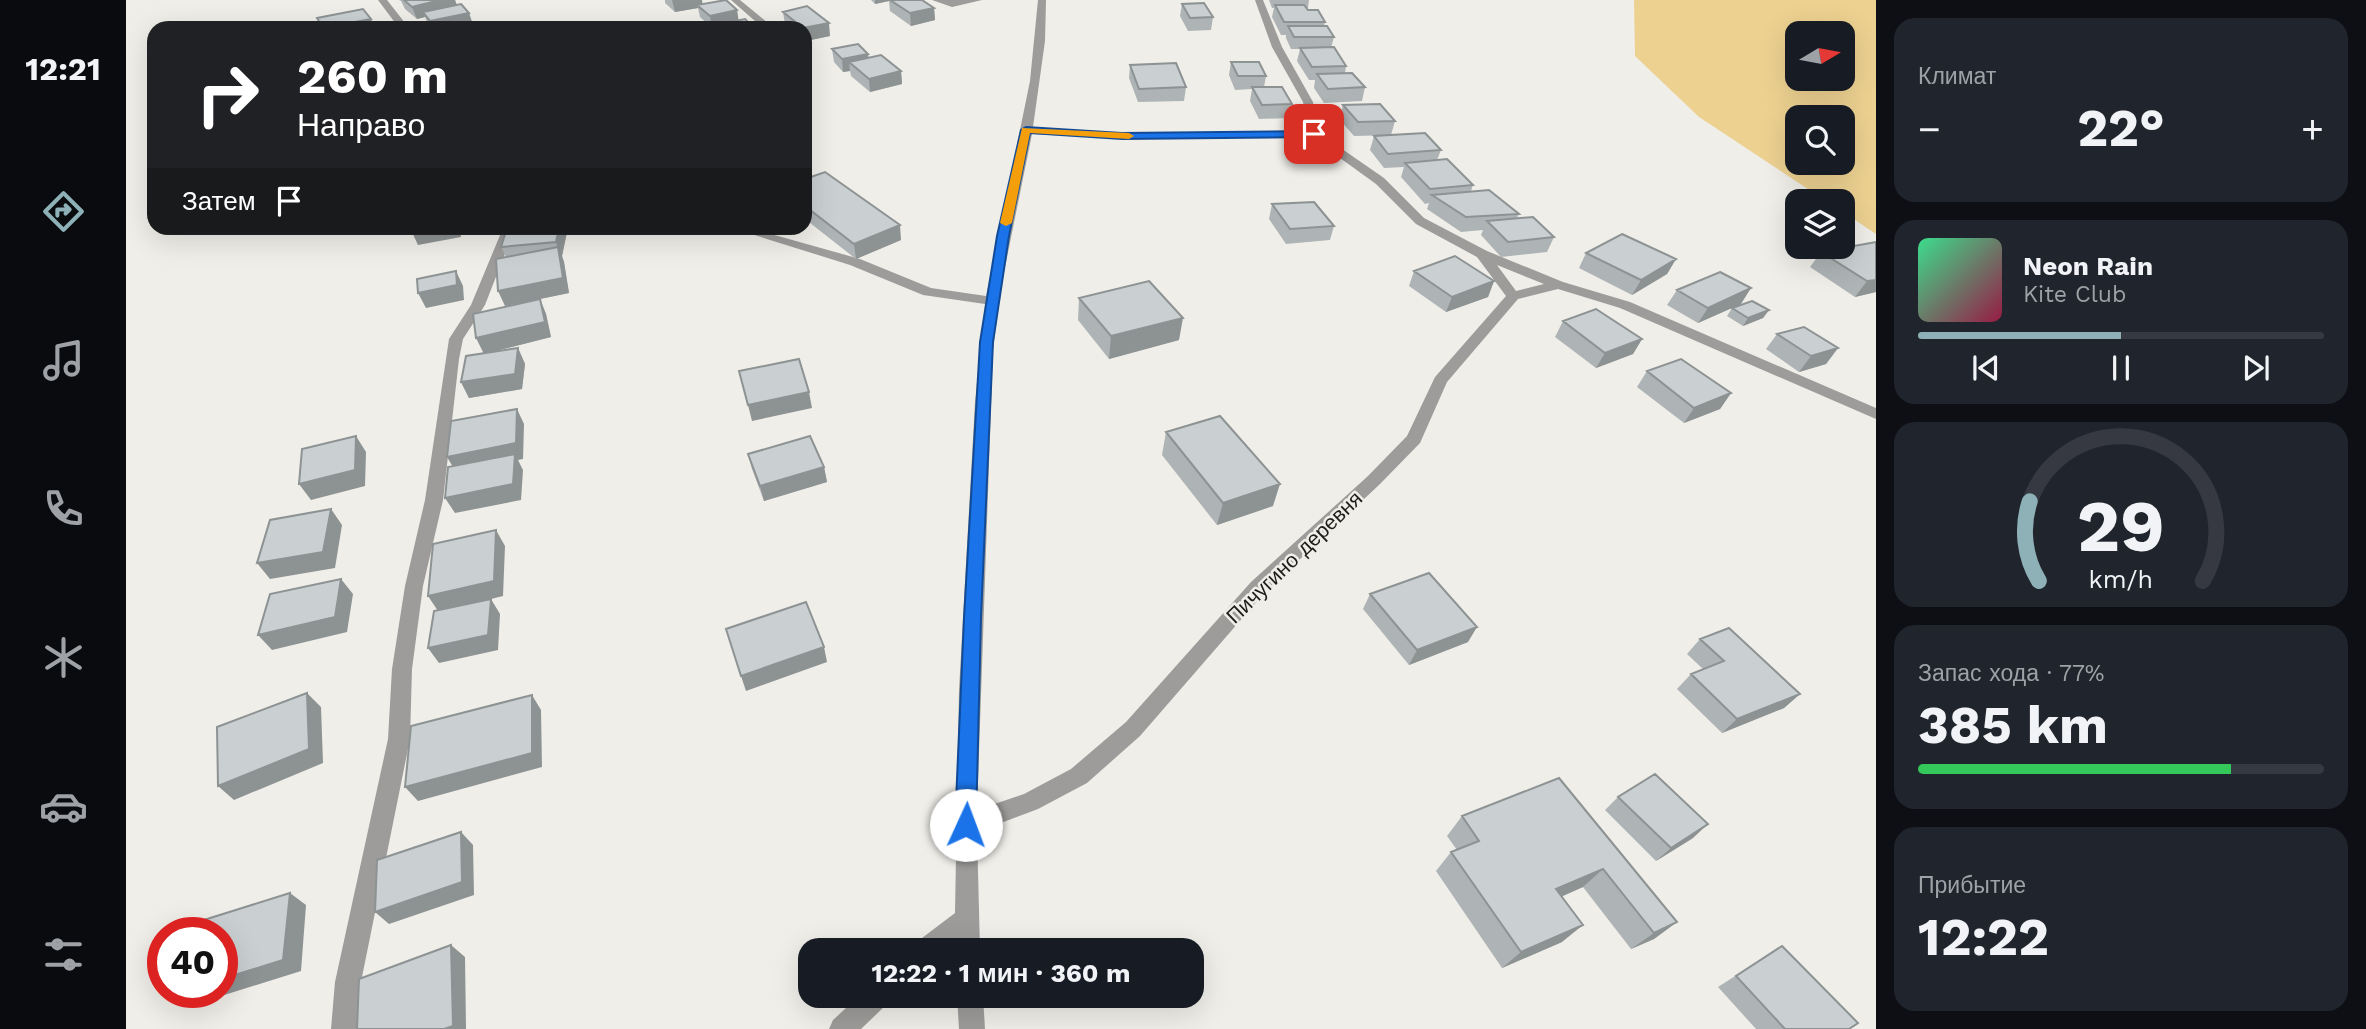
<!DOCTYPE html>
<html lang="ru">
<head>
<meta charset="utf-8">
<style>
  body { margin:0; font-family:"Work Sans",sans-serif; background:#20242c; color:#f1f3f6; height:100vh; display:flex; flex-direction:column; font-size:26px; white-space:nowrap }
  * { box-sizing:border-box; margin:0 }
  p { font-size:23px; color:#9ea1a6 }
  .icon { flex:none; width:38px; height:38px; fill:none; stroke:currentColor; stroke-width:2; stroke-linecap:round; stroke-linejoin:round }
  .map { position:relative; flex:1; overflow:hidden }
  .side { display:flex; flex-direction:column; gap:18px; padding:18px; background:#0d0f14; width:490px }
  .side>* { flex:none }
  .guide { position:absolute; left:21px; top:21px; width:665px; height:214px; border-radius:21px; box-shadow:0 7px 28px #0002; background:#202124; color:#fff; overflow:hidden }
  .needle { width:46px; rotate:80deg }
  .buttons { position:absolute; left:1659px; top:21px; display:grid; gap:14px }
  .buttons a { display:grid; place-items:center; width:70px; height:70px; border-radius:14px; background:#171b24; box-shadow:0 7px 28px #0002; font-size:35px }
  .speed { position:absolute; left:21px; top:917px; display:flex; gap:14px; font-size:35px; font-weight:700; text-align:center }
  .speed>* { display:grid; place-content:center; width:91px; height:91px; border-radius:50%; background:#171b24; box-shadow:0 7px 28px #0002; line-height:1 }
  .speed .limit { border:10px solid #d22; background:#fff; color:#111 }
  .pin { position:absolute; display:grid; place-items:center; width:60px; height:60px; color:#fff; margin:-30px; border-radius:14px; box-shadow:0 4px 10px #0006 }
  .me { position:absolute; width:77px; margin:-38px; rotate:2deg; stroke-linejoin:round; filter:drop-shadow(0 0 5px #0008) }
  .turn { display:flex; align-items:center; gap:24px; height:147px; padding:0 35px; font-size:32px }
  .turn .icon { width:91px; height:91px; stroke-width:2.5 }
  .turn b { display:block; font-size:49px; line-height:60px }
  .then { display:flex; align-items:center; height:66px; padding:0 35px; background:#0003; gap:14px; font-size:26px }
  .big { font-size:52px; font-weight:700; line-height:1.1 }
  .side .card { flex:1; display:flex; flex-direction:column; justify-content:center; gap:10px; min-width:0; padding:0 24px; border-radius:21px; background:#20242c }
  .side .dial { align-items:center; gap:0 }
  .dial svg { height:182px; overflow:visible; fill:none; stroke:#363941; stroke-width:7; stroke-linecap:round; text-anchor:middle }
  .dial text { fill:#f1f3f6; stroke:none }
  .song { display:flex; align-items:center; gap:21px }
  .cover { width:84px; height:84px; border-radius:10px; background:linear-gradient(135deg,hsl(150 70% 55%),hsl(340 70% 35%)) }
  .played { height:7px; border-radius:4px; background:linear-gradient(90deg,#8eb1b8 50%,#363941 50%) }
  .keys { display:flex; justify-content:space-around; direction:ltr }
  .heat { display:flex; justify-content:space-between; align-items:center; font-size:38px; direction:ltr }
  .charge { height:10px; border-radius:5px; background:linear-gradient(90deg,#34c759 77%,#363941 0) }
  .trip { position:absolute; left:672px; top:938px; width:406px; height:70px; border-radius:21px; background:#171b24; box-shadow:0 7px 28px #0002; font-weight:700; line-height:70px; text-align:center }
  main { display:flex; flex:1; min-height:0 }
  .dock { display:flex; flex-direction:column; width:126px; justify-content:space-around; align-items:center; background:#090b0e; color:#9ea1a6 }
  .dock .icon { width:49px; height:49px }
  .dock .on { color:#8eb1b8 }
  .dock b { font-size:32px; color:#f1f3f6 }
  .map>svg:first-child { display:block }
</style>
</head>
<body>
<main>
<nav class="dock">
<b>12:21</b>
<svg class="icon on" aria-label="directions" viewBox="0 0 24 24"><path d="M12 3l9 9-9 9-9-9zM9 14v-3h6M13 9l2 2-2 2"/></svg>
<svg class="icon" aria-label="music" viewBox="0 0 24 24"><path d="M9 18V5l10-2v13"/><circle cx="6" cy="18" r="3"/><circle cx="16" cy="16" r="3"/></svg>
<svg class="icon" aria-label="phone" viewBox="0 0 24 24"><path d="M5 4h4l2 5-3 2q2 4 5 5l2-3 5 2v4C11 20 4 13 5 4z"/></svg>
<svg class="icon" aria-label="climate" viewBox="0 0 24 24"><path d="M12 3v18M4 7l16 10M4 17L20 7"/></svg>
<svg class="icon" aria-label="car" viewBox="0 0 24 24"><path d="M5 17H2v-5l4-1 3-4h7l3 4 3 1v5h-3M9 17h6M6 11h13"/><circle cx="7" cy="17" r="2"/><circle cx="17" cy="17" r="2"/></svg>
<svg class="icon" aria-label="filters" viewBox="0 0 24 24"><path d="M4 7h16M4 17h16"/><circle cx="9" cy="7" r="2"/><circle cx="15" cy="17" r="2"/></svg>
</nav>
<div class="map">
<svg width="1750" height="1029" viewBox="0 0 1750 1029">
  <rect width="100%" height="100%" fill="#f0eee9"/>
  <path fill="#edd191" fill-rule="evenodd" d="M1508,0H1750V234L1717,212V201H1700L1573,117L1509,56ZM1671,33H1717V79H1671ZM1671,117H1717V163H1671Z"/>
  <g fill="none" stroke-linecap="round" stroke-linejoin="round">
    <path fill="#9d9c9a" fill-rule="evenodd" d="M252,0H261L283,28H273Z
      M605,0H614L648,28H637Z
      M806,0H856L826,7Z
      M912,0H920L919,41L907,127L996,133L1182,131L1177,102L1146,47L1129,0H1137L1156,47L1187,102L1193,133L1258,178L1298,218L1361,251L1437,282L1504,302L1750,408V419L1494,308L1432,289L1392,299L1321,382L1294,443L1254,484L1139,592L1014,736L961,783L912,809L851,832L854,950H830L829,943L820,950H789L792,941L829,913L833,690L849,402L859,304L797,295L724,265L606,228H624L734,259L805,288L860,296L904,81ZM906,134L996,139L1185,137L1250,184L1290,224L1351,257L1380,296L1309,377L1281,436L1242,476L1125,582L1000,722L945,769L898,794L851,810L867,349L876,282ZM1371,265L1418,284L1390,291Z
      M679,54L684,57V61H679Z
      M377,228H389L359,305L337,339L333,359L317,500L297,586L286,669L284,739L235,982L231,1029H205L209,982L262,739L266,669L279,586L299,500L323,339L345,305Z
      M733,996H764L760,1005L735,1029H703L707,1020Z
      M831,996H857L859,1029H833Z"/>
  </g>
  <path fill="#aeb3b5" d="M273,0H329L331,5L343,13L347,25L335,28H304L302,25L299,17L291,19L279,9L275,1Z
    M539,0H576V4L611,10L612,20L627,28H586L574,17L572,8L549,12L539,3Z
    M745,0H796L808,8L809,20L785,26L764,11L763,1L749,4Z
    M1143,0H1183L1182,8H1180L1199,22L1198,26L1208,37L1205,48L1220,66L1219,73L1239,87L1236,101L1198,103L1188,88L1189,80H1183L1171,61L1174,49H1165L1160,38V35H1155L1146,17L1148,8H1146Z
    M1056,4L1087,17L1085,30L1062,31L1054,16Z
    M657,12L704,36L680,41L679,28H663L659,24Z
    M706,49L743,58L775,71L776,84L744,92L725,76L724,71L717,72L708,62Z
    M1105,62L1140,76L1138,87L1166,104L1163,118L1133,119L1124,101L1126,89L1109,90L1103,75Z
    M1004,65L1060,87L1058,101L1012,102L1003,78Z
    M1217,105L1269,121L1265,135L1228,136L1213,119Z
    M1248,136L1315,150L1311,160L1347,185L1345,191L1393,214L1391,218L1428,237L1421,252L1375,257L1355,235L1357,230L1335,232L1301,209L1303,203L1299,204L1275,177L1278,167L1258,168L1244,150Z
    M679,179L775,240L730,259L679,219Z
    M1146,204L1208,226L1204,240L1160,244L1143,219Z
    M441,232L436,256L438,262L443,293L414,299L420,314L425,337L361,353L392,348L399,364L396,389L343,398L335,382L358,353L411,299L379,306L380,257L375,247Z
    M1750,242V292L1729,297L1684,267L1695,252Z
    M1460,253L1550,259L1541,274L1506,295L1453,268Z
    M1288,271L1368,281L1362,297L1320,312L1283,286Z
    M1551,290L1615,304L1572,323L1541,305Z
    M953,298L1053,340L983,359L952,320Z
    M1606,308L1643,310L1637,318L1617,326L1601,316Z
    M1437,321L1516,339L1507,354L1470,368L1429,337Z
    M1651,334L1712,348L1700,364L1673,372L1640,349Z
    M1521,371L1605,393L1594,409L1558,423L1511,387Z
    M1040,432L1147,506L1091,525L1036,455Z
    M622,454L698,467L701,482L638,501L626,469Z
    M1244,594L1342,642L1283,665L1237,609Z
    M1574,639L1674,694L1658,708L1596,733L1551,689L1565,674L1577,669L1561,654Z
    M1433,778L1551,922L1528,939L1505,949L1457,887L1435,897L1436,942L1376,968L1310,871L1325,852L1331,850L1321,836L1336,816Z
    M1492,797L1567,838L1530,861L1479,810Z
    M1656,946L1723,1029H1630L1592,987Z"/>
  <path fill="#8d9293" d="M314,0H329L332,9L297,12L299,17L291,19L286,7Z
    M546,0H576L577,6L571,5L572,8L549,12Z
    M749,0H763V1L749,4Z
    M808,8L809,20L785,26L784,13Z
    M611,10L613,23L589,25V28H586L584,16Z
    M343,13L347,25L335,28H307L304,21Z
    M245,19L249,28H202Z
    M703,23L704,36L680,41L679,28Z
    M742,54L744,67L723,62L724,71L717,72L716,59Z
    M775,71L776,84L744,92L743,79Z
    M774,225L775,240L730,259L728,244Z
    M300,228H334L335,237L292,245L285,230Z
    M433,228H440L441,232L436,256L438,262L443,293L379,306L372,291L433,252L430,242Z
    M1550,259L1541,274L1506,295L1515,280Z
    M330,271L337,286L338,300L300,308L292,293Z
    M1750,280V292L1729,297L1741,281Z
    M1368,281L1362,297L1320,312L1326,297Z
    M1625,288L1615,304L1572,323L1582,308Z
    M414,299L420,314L425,337L358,354L350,338Z
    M1643,310L1637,318L1617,326L1622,318Z
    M1057,318L1053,340L983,359L985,336Z
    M1516,339L1507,354L1470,368L1479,353Z
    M392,348L399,364L396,389L343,398L335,382Z
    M1712,348L1700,364L1673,372L1685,356Z
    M683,392L686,408L626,421L622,405Z
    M1605,393L1594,409L1558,423L1568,408Z
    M391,409L398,424L397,459L392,460L397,470L395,500L329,513L319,498L330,472L321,457Z
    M230,436L240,452L239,486L185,500L173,484Z
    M698,467L701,482L638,501L634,486Z
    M1154,484L1147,506L1091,525L1097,503Z
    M205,509L216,525L209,568L144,579L131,563Z
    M370,530L379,546L377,596L365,599L374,614L372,650L313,663L302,648L312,611L302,596Z
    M215,579L227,594L221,632L146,650L132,635Z
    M1351,627L1342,642L1283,665L1291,650Z
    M698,647L701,662L620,691L615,676Z
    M181,693L195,707L197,763L108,800L92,786Z
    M1674,694L1658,708L1596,733L1611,719Z
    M406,695L415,710L416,767L292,801L279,787Z
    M1582,824L1567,838L1530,861L1545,848Z
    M335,832L347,845L348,895L263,924L249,912Z
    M1477,869L1457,887L1411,907L1430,889Z
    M164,893L180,905L175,971L76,1002L57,992H96V979Z
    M1551,922L1528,939L1505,949L1528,933Z
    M1457,925L1436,942L1376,968L1395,952Z
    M325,945L339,957L340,1029H318Z"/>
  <path fill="#cad0d2" stroke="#8d9293" stroke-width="2" d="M278,0H314L286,7Z
    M600,0L611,10L584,16L571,5Z
    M764,0H796L808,8L784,13Z
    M1078,3L1087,17L1064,18L1056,4Z
    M335,4L343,13L304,21L297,12Z
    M1149,5H1178L1182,10H1192L1199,22H1158Z
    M681,6L703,23L677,28L657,12Z
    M237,9L245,19L197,28L191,18Z
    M619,19L627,27L593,28L589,25Z
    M1162,26H1201L1208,37H1168Z
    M732,44L742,54L716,59L706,49Z
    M1208,47L1220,66L1186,67L1174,48Z
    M755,55L775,71L743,79L723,62Z
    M1105,62H1133L1140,76H1112Z
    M1050,63L1060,87L1013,89L1004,65Z
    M1226,73L1239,87L1202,89L1191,74Z
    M1126,87H1156L1166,104L1136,105Z
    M1254,104L1269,121L1232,122L1217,105Z
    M1299,133L1315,150L1262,154L1248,136Z
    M1321,159L1347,185L1304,189L1279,163Z
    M699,172L774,225L728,244L679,206V179Z
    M1363,190L1393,214L1340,217L1306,195Z
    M1188,202L1208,226L1164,229L1146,204Z
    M1407,217L1428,237L1382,242L1361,221Z
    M285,228H300L285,230Z
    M381,228H433L430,242L375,247Z
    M1496,234L1550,259L1515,280L1460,253Z
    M1750,242V280L1741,281L1695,252Z
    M432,247L437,278L372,291L370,259Z
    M1329,256L1368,281L1326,297L1288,271Z
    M330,271L331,285L292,293L291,279Z
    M1594,272L1625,288L1582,308L1551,290Z
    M1023,281L1057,318L985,336L953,298Z
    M414,299L419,322L350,338L347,314Z
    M1626,301L1643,310L1622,318L1606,308Z
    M1470,309L1516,339L1479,353L1437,321Z
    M1678,327L1712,348L1685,356L1651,334Z
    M392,348L389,374L335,382L340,356Z
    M673,359L683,392L622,405L613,371Z
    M1555,359L1605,393L1568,408L1521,371Z
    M391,409L390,443L321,457L325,421Z
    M1094,416L1154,484L1097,503L1040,432Z
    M230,436L229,470L173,484L176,449Z
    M684,436L698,467L634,486L622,454Z
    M389,454L387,484L319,498L322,467Z
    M205,509L197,552L131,563L144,520Z
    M370,530L368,581L302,596L307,544Z
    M1303,573L1351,627L1291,650L1244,594Z
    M215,579L209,617L132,635L144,594Z
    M365,599L362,635L302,648L308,611Z
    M680,602L698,647L615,676L600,629Z
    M1603,628L1674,694L1611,719L1565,674L1598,661L1574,639Z
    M181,693L183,749L92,786L91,727Z
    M406,695V753L279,787L285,726Z
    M1529,774L1582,824L1545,848L1492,797Z
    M1433,778L1551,922L1528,933L1477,869L1430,889L1457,925L1395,952L1325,852L1353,841L1336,816Z
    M335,832L336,882L249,912L251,860Z
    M164,893L157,960L96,979V933H64L65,924Z
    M325,945L327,1026L318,1029H231L233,979Z
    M1656,946L1732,1023L1723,1029H1659L1610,976Z"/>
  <path fill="#1a73e8" stroke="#114b97" stroke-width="2" d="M900,127L996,133L1188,131L1193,134L1188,137L996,139L904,133L883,236L867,342L855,618L850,825L847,832L840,835L833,832L829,825L838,618L854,342L871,236L895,130Z"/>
  <path fill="#f59e0b" d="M896,128L1003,133L1008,136L1003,139L904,133L886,223L880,226L874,223Z"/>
  <g text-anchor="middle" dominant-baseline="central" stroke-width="5" stroke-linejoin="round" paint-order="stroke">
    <g font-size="21" fill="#1e1d1b" stroke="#f0eee9">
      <text transform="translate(1168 557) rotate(-44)">Пичугино деревня</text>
    </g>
  </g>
</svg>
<div class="buttons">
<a><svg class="needle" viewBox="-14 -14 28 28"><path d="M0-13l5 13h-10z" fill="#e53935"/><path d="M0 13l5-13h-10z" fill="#9ea1a6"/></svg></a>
<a><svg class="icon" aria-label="search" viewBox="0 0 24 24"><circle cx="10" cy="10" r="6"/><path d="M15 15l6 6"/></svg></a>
<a><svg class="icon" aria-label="layers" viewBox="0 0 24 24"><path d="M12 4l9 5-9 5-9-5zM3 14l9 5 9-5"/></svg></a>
</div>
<div class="speed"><div class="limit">40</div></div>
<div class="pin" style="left:1188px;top:134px;background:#d93025"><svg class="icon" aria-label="arrive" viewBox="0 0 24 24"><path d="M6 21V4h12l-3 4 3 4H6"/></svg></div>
<svg class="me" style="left:840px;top:825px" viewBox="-20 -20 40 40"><circle r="19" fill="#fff"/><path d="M0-13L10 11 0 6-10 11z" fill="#1a73e8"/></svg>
<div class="trip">12:22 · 1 мин · 360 m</div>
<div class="guide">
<div class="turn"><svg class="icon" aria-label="right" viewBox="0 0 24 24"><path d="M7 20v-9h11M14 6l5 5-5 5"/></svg><div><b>260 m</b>Направо</div></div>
<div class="then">Затем<svg class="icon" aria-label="arrive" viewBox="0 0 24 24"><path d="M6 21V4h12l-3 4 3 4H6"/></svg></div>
</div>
</div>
<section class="side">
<div class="card"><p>Климат</p>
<div class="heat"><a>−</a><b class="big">22°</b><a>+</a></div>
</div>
<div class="card">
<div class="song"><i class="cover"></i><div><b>Neon Rain</b><p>Kite Club</p></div></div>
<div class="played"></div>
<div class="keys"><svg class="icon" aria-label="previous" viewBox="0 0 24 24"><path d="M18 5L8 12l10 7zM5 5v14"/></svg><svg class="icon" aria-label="pause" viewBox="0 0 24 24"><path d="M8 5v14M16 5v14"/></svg><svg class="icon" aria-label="next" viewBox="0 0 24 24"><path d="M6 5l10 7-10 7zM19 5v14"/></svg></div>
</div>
<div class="card dial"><svg viewBox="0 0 100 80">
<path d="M14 69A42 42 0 1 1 86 69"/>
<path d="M14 69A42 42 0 0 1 10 34" stroke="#8eb1b8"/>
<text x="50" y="56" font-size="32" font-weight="700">29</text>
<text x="50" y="72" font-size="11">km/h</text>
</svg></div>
<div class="card"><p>Запас хода · 77%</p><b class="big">385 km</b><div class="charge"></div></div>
<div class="card"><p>Прибытие</p><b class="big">12:22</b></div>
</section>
</main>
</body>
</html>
